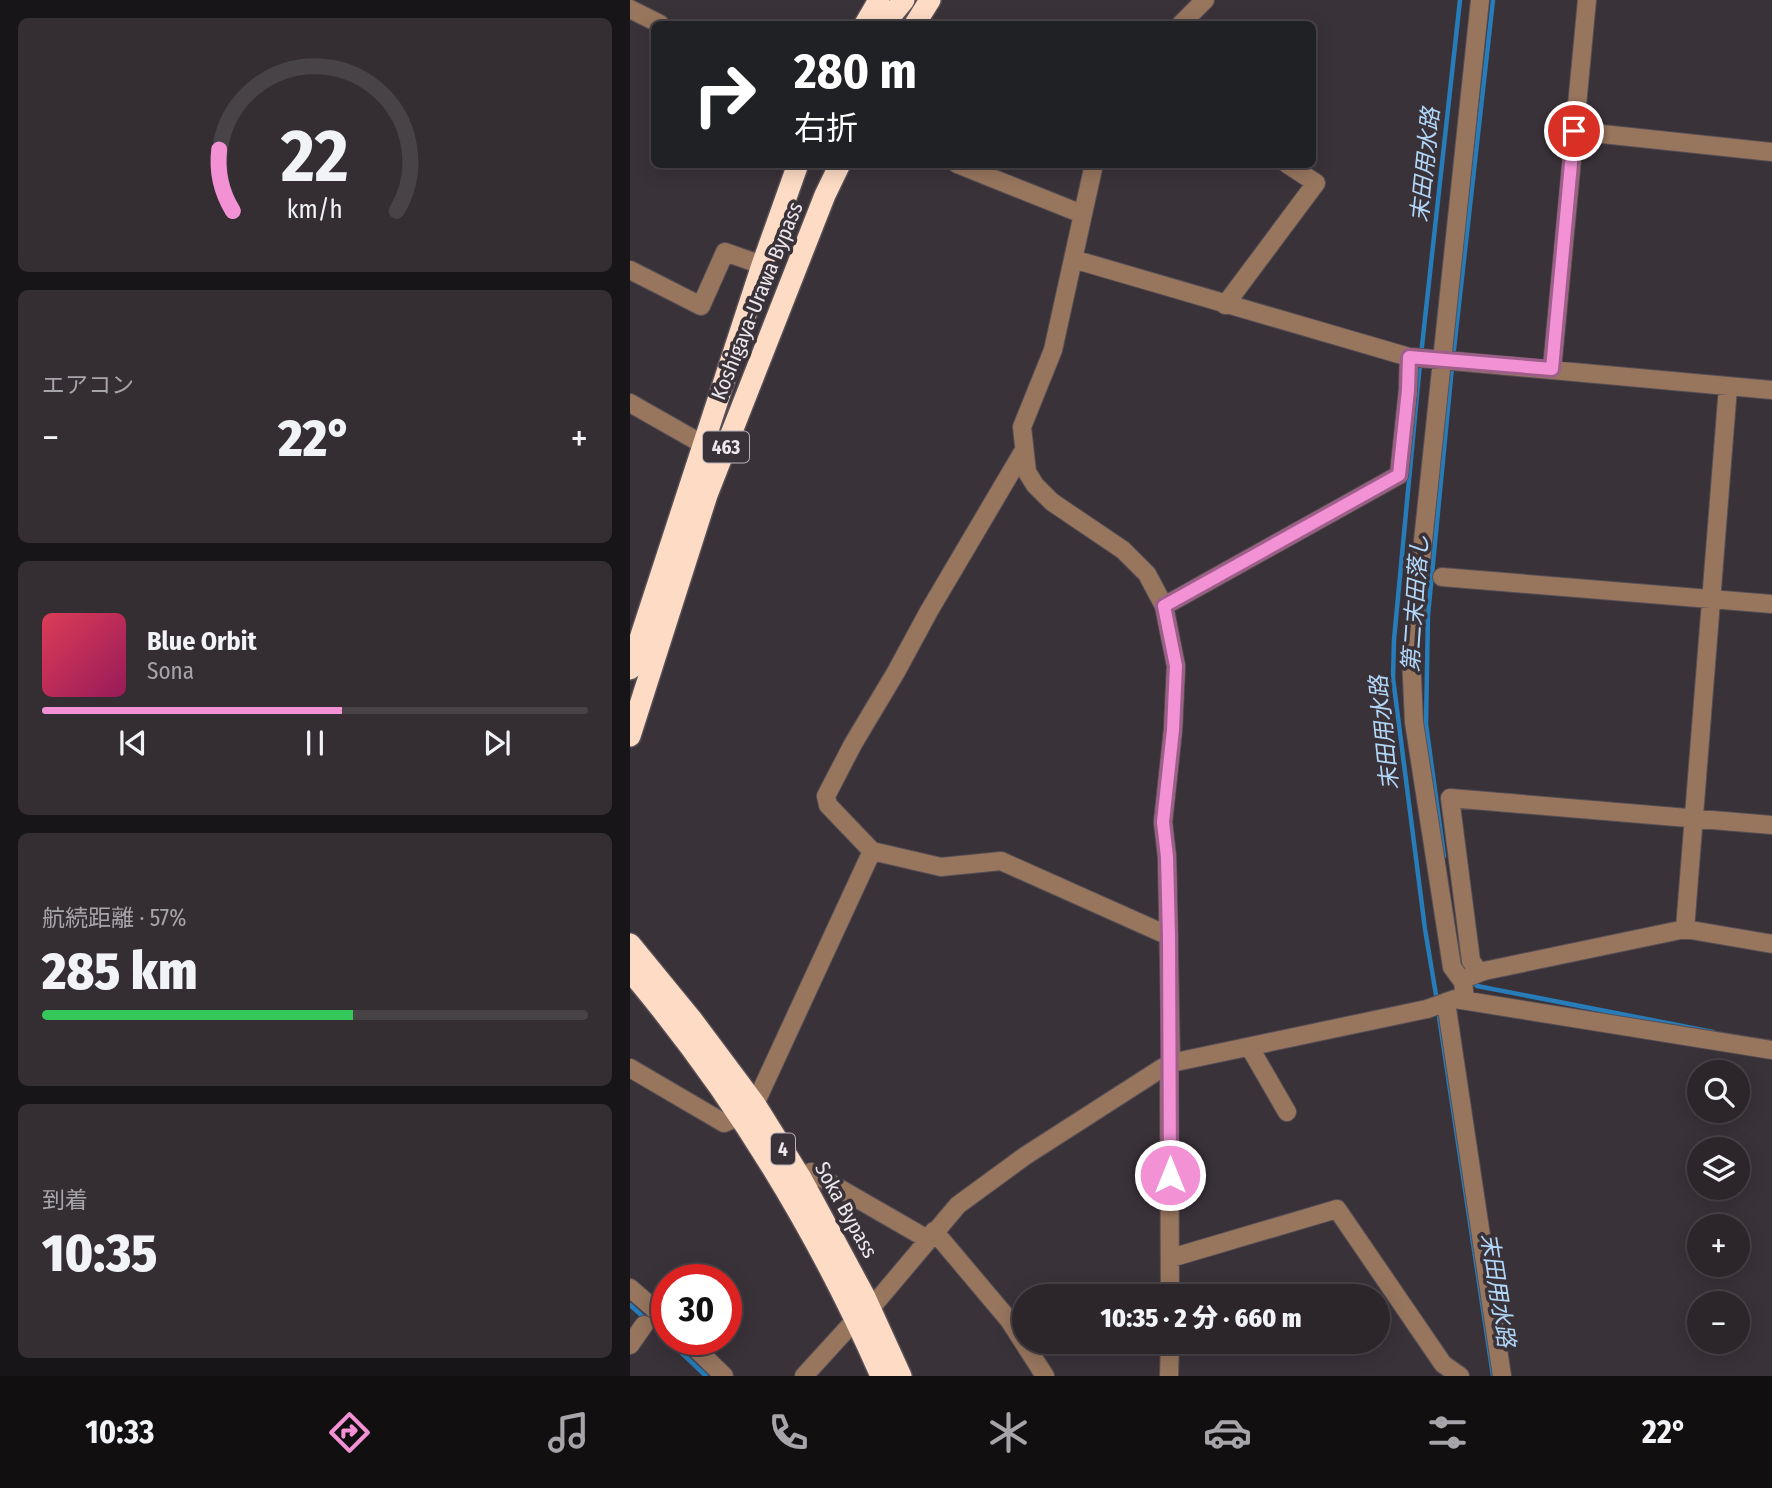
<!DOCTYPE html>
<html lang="ja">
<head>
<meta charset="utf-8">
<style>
  body { margin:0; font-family:"Fira Sans Condensed","Noto Sans JP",sans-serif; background:#342e33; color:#f1f3f6; height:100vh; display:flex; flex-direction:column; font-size:26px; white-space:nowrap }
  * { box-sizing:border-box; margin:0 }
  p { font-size:23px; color:#a6a5a9 }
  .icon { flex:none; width:38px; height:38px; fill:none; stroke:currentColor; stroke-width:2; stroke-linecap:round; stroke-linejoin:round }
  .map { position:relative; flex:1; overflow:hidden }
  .side { display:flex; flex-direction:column; gap:18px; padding:18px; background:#181518; width:630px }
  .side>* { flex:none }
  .banner { position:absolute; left:21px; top:21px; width:665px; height:147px; border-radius:10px; box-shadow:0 4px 18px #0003,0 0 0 2px #484347; background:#202124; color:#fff; overflow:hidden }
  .tools { position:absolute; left:1057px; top:1060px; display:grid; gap:14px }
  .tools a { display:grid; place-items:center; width:63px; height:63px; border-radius:50%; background:#2c262b; box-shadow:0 4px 18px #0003,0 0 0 2px #484347; font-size:35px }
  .speed { position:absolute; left:21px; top:1264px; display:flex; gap:14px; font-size:35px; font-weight:700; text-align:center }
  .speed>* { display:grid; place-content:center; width:91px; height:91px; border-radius:50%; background:#2c262b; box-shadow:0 4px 18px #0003,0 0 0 2px #484347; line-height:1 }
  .speed .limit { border:10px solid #d22; background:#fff; color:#111 }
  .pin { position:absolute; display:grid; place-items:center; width:60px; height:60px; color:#fff; margin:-30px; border:4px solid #fff; border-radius:50%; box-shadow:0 2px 7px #0007 }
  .me { position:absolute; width:77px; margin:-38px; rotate:0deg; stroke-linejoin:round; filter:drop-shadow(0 0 5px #0008) }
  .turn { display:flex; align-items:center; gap:24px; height:147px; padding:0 28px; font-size:32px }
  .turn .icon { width:91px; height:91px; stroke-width:2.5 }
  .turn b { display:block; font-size:49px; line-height:60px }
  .big { font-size:52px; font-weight:800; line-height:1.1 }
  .side .card { flex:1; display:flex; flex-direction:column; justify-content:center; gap:10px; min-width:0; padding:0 24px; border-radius:10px; background:#342e33 }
  .side .dial { align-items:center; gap:0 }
  .dial svg { height:182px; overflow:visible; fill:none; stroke:#484347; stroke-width:7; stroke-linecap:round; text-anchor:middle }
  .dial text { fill:#f1f3f6; stroke:none }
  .song { display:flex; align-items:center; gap:21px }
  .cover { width:84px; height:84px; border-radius:10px; background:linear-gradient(135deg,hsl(350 70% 55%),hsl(330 70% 35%)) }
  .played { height:7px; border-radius:4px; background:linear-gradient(90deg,#f391d5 55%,#484347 55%) }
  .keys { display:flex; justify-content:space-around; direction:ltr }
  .heat { display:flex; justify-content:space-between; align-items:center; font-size:38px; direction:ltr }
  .charge { height:10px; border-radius:5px; background:linear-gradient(90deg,#34c759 57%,#484347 0) }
  .trip { position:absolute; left:382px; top:1284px; width:378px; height:70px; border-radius:35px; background:#2c262b; box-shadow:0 4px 18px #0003,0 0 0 2px #484347; font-weight:800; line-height:70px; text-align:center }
  .tabs { display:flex; height:112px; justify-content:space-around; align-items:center; background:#120f11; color:#a6a5a9 }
  .tabs .icon { width:49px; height:49px }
  .tabs .current { color:#f391d5 }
  .tabs b { font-size:32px; color:#f1f3f6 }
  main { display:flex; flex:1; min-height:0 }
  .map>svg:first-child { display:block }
</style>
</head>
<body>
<main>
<section class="side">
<div class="card dial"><svg viewBox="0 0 100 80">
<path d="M14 69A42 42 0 1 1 86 69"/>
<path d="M14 69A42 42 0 0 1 8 42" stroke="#f391d5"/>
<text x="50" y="56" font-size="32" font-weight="700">22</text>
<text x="50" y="72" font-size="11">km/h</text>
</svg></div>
<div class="card"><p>エアコン</p>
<div class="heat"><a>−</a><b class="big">22°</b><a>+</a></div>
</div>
<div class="card">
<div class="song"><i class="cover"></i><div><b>Blue Orbit</b><p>Sona</p></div></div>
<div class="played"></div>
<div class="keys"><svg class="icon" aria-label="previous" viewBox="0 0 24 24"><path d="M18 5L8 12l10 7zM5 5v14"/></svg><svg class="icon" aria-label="pause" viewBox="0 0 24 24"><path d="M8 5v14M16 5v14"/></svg><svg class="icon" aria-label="next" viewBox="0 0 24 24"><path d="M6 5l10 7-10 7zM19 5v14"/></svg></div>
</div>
<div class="card"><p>航続距離 · 57%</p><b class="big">285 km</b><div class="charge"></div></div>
<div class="card"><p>到着</p><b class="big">10:35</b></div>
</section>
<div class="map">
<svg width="1142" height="1376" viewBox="0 0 1142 1376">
  <rect width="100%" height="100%" fill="#3a3239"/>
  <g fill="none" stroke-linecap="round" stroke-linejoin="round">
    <path stroke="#267db9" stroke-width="4.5" d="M791,355L830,0
      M823,358L863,0
      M790,363L764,640L763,678L795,929L807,1001
      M814,856L796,724L798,615L822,367
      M842,981L847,986L1083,1032
      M808,1010L863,1376
      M0,1305L37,1338
      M37,1339L76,1376"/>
    <g stroke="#574f56" stroke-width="20">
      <path id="minor" d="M0,9L30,24
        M551,24L575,0
        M944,131L1142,152
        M327,164L452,214
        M464,164L423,350L392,427L397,472L405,485L422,502L493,550L517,574L534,606L546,666L543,730L533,822L537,857L541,1063
        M443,259L779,357L1142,390
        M0,270L71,306L95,252L132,265
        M595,305L686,183L657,164
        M922,369L957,0
        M0,403L74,445
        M394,450L299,611L266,672L223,744L196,796L198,805L242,851L311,867L371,861L539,936
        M812,577L1142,604
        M534,606L769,475L778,390L779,357
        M1055,929L1098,387
        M849,972L841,961L820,798L1142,825
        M841,976L854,971L1055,929L1142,944
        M835,1000L833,982L822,967L784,722L781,655L850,0
        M816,1002L872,1376
        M620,1048L657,1112
        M539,1064L540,1297
        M0,1068L94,1123L110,1116
        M125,1104L242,851
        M171,1178L181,1172L299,1240
        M304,1231L379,1320L415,1376
        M541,1258L707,1209L813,1364L830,1376
        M0,1288L37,1320
        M56,1339L94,1376
        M0,1345L14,1325
        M174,1376L226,1319L241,1308L328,1205L395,1156L532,1068L541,1063L797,1009L825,999L1142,1050
        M539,1376L540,1342"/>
    </g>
    <g stroke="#574f56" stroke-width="24">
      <path id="highway" d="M235,24L249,0
        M254,24L274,0
        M285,24L300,0
        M0,669L132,265L168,164
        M0,736L77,495L195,195L210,164
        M0,944L63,1021L125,1104L171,1178L235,1297L271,1376
        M0,971C103,1093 187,1230 251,1376"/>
    </g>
    <use href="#minor" stroke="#98765e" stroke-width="18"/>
    <use href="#highway" stroke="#fddbc4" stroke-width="21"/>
  </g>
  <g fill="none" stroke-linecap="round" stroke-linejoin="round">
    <g stroke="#9e5e8a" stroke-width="18">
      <path id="route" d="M540,1175L539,936L537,857L533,822L543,730L546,666L534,606L769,475L778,390L779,357L922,369L944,131"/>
    </g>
    <use href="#route" stroke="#f391d5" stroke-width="12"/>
  </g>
  <g text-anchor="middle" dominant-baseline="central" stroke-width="7" stroke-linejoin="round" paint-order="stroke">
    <g fill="#3a3239" stroke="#b7b1b7" stroke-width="2">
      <rect x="73" y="431.5" width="46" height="31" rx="5"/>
      <rect x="141" y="1133.5" width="24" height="31" rx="5"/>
    </g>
    <g font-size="19" font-weight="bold" fill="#ede8ed">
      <text x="96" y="447">463</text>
      <text x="153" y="1149">4</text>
    </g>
    <g font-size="21" fill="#ede8ed" stroke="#3a3239">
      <text transform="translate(127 301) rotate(-68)">Koshigaya-Urawa Bypass</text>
      <text transform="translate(216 1210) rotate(61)">Soka Bypass</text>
    </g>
    <g font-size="23" font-style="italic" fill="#b2d8f9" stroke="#3a3239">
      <text transform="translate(795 165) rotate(-84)">末田用水路</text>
      <text transform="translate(785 603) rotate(-86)">第二末田落し</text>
      <text transform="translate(754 733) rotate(-96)">末田用水路</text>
      <text transform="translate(868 1290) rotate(81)">末田用水路</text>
    </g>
  </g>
</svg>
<div class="tools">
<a><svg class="icon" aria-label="search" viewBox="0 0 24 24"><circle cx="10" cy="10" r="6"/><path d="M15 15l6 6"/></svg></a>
<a><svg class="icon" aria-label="layers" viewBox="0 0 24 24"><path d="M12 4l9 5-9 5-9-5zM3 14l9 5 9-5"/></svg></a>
<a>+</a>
<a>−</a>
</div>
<div class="speed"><div class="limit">30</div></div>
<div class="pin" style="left:944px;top:131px;background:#d93025"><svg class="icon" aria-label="arrive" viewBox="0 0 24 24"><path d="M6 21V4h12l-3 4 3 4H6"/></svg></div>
<svg class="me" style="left:540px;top:1175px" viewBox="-20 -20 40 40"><circle r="17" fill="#f391d5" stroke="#fff" stroke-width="3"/><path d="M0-11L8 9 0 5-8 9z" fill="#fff"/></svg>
<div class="trip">10:35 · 2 分 · 660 m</div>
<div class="banner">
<div class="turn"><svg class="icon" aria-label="right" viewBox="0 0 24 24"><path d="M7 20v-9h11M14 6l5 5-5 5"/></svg><div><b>280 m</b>右折</div></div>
</div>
</div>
</main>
<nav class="tabs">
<b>10:33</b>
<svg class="icon current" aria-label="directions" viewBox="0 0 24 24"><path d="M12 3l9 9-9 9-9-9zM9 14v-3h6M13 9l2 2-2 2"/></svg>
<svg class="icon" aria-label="music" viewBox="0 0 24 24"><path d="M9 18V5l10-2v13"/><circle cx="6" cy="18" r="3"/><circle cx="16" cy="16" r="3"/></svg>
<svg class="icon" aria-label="phone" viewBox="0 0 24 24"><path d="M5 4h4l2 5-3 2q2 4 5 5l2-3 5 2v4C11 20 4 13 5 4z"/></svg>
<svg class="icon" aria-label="climate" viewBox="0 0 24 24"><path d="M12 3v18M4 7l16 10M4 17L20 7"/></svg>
<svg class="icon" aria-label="car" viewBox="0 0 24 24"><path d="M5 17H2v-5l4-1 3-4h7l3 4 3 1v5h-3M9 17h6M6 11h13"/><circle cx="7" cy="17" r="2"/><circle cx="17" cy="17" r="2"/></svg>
<svg class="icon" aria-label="filters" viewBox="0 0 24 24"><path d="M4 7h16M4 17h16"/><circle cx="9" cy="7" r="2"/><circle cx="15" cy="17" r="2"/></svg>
<b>22°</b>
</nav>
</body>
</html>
